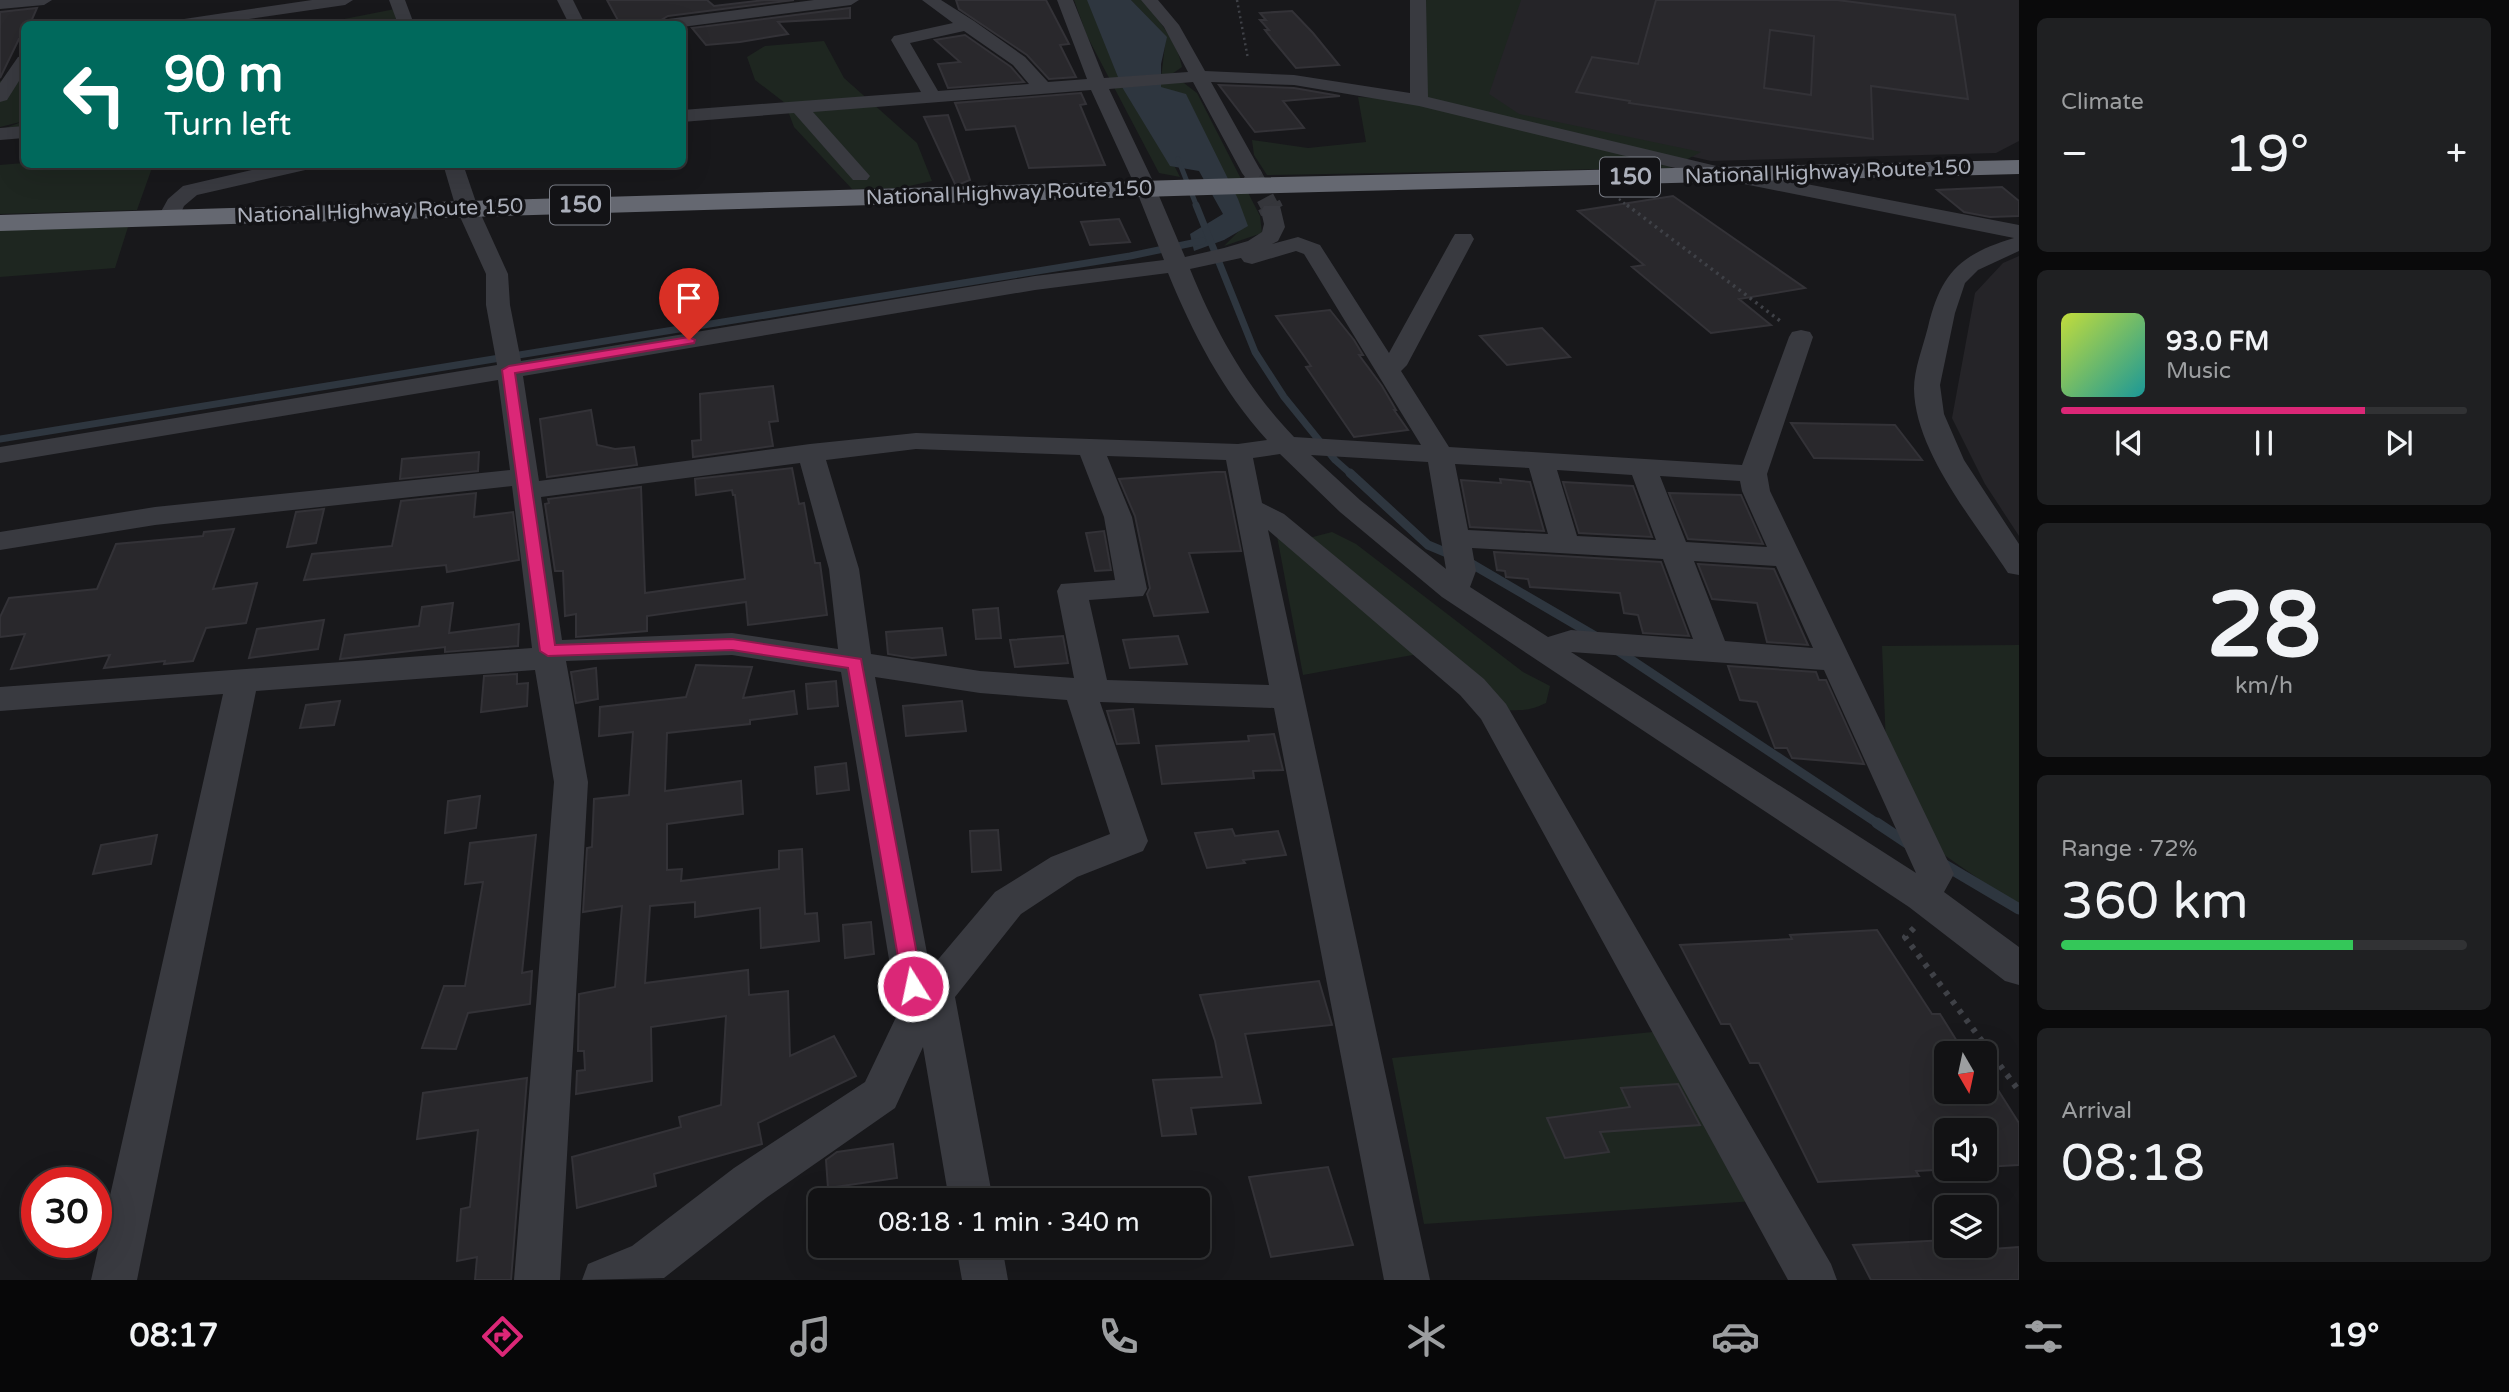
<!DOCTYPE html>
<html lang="en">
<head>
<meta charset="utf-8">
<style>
  body { margin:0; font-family:"Varela Round",sans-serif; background:#1f2022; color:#f1f3f6; height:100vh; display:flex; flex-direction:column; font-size:26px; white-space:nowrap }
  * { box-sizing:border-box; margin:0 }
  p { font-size:23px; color:#9c9ea0 }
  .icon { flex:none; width:38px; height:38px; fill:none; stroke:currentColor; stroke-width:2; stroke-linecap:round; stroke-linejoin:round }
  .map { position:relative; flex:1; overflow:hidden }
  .sheet { display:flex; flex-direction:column; gap:18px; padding:18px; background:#0a0a0b; width:490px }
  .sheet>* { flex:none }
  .guide { position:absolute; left:21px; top:21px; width:665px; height:147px; border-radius:10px; box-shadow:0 7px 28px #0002,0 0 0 2px #313234; background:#00695c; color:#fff; overflow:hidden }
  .needle { width:46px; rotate:171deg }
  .controls { position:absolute; left:1934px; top:1041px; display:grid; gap:14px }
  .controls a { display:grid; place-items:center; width:63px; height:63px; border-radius:10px; background:#121214; box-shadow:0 7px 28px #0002,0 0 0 2px #313234; font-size:35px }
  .speed { position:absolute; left:21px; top:1167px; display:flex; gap:14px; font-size:35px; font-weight:700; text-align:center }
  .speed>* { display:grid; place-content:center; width:91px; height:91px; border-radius:50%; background:#121214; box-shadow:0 7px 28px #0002,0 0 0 2px #313234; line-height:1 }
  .speed .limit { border:10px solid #d22; background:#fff; color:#111 }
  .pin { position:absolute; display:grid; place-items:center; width:60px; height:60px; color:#fff; margin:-72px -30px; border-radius:50% 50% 50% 0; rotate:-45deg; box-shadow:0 0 7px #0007 }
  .pin .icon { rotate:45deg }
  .me { position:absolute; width:77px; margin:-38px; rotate:350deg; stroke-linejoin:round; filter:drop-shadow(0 0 5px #0008) }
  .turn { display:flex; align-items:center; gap:24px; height:147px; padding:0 28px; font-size:32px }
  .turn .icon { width:91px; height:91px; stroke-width:2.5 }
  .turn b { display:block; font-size:49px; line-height:60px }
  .big { font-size:52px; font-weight:600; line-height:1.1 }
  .sheet .widget { flex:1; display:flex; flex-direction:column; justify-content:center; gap:10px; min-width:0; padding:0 24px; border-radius:10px; background:#1f2022 }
  .sheet .dial { align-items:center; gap:0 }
  .dial b { font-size:91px; line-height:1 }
  .song { display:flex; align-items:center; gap:21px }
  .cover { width:84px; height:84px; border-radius:10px; background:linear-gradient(135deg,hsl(70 70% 55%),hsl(180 70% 35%)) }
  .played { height:7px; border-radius:4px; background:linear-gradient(90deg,#db2777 75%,#313234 75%) }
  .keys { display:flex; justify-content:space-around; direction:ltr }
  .heat { display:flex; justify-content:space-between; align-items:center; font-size:38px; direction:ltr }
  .charge { height:10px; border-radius:5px; background:linear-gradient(90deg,#34c759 72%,#313234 0) }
  .trip { position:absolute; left:808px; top:1188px; width:402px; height:70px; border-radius:10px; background:#121214; box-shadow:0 7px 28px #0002,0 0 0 2px #313234; font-weight:600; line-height:70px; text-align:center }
  .tabs { display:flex; height:112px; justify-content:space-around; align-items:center; background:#070708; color:#9c9ea0 }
  .tabs .icon { width:49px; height:49px }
  .tabs .on { color:#db2777 }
  .tabs b { font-size:32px; color:#f1f3f6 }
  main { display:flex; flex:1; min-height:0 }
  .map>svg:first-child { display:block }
</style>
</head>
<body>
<main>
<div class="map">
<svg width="2019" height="1280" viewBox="0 0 2019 1280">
  <rect width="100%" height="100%" fill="#18181b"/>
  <path fill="#252428" d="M1424,0H2019V141L1996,153L1711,161L1426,96Z
    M2019,256V536L1985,484L1952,418L1975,293L2003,263Z"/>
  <path fill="#1e2620" d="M1074,0H1091L1180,177L1159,173L1087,36Z
    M1131,0H1143C1158,19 1178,43 1182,67L1172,74L1197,93L1260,216L1262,233L1224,246L1239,231L1160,87L1166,37Z
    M1418,0H1521L1489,94L1519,114L1701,152L1670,168L1267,175L1254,155L1252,140L1308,148L1366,142L1358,97L1418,100Z
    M400,8L406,24H319Z
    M824,41L844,78L917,143L932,181L900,188L852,189L794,127L785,103L755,80L747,57L765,46Z
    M24,61V128L0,130L24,121L0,127V81L12,78Z
    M24,163V164L153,165L137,210L0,214V165Z
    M128,227L115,268L0,277V229Z
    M1274,520L1290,533L1313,537L1332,532L1356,544L1523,672L1550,686L1546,703C1523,714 1518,708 1494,712L1429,652L1303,675Z
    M2019,645V907L1917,836L1887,771L1882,646Z
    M1673,1030L1769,1200L1424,1224L1392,1058Z"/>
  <path fill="#2e363f" d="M1087,0H1131L1167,37L1161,64V87L1186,94L1238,199L1248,226L1224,240L1194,251L1190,234L1223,214L1199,171L1170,166L1122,87Z"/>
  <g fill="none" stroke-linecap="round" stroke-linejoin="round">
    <path stroke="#2e363f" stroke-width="5" d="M1178,159L1197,207"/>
    <path stroke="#2e363f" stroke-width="7" d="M1196,205L1255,352L1284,397L1335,460L1352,475
      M0,439L1130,256L1202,241"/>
    <path stroke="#2e363f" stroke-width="9" d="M1350,473L1428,545L1452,555
      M1465,560L1595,636
      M1615,649L1880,825"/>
    <path stroke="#2e363f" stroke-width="11" d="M1877,823L1910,845
      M1943,864L2019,909"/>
  </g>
  <path fill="#29282c" stroke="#333237" stroke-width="2" fill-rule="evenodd" d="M607,0H707L714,6L765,0H794L668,16L661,20L627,24H620Z
    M956,0H1046L1069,44L1060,45L1076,77L1049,79L1027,55L959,9Z
    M1656,0H1837L1955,15L1968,99L1871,86L1873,139L1629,103L1630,101L1576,92L1592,57L1638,64ZM1770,30L1814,36L1811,95L1764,88Z
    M37,8L30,24H24V38L19,39L0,78V12Z
    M850,8V18L778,22L788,34L740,42L706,45L692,28Z
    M1292,11L1313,33L1339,65L1296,68L1272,39L1265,30H1269L1260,20H1266L1260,13Z
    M965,35L1011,67L1024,82L948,88L938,64L960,62L935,40Z
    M1219,85L1294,88L1340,96L1283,101L1304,128L1255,132Z
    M1081,93L1086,104L1080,105L1105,165L1029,168L1015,126L966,130L955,103Z
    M948,115L970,180L960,184H955L924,117Z
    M2002,187L2019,201V216L1990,217L1964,212L1937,190Z
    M1673,196L1805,288L1739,299L1771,325L1711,333L1632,267L1644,265L1578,211Z
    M1119,219L1130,242L1090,245L1081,222Z
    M1330,310L1354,340L1363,355H1359L1382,386L1396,410H1394L1408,430L1354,437L1306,367L1311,366L1276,316Z
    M1542,328L1570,357L1507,365L1480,336Z
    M773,386L778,421L769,422L773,446L693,457L692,441L701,440L700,394Z
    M591,410L597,445L615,449L634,447L637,465L547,477L540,419Z
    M1791,423L1895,425L1922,460L1814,458Z
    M479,452L478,471L400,479L402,459Z
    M792,468L799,504L804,503L815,563H820L827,615L748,625L746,602L647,616V631L576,637V614L565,616L563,571H555L545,504L549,503L548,499L641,487L645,593L745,579L735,495H733L732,490L696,495L695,479Z
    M1215,472H1225L1241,551L1189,553L1208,612L1154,616L1147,594L1150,588L1135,516L1119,479Z
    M1500,479L1530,482L1544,531L1470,527L1461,480L1501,483Z
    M1563,482L1633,486L1652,537L1579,533Z
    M476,493L474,517L513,512L519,560L447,572L446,565L304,580L312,554L392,546L401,501Z
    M1669,493L1741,495L1763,544L1688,539Z
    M324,509L316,543L287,547L296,512Z
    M234,529L213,589L257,583L246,623L206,628L193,661L164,664L165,661L104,668L110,655L11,669L25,634L0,637V617L9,598L97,589L116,544L203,536L204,532Z
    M1104,531L1111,570L1095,571L1086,533Z
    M1494,552L1661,562L1689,636L1643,633L1638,615L1624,613L1620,593L1530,587L1528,579L1506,577L1505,571L1497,570Z
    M1698,564L1774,569L1808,645L1767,642L1757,603L1712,599Z
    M453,603L449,633L519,624L518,646L445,652V647L340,659L345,635L419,626L422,607Z
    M998,608L1001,638L976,639L973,610Z
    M324,620L318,649L249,658L257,629Z
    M942,628L946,655L912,658L888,654L886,632Z
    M1063,636L1068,663L1015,667L1010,640Z
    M1178,636L1187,664L1130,668L1123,640Z
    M696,665L752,667L743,698L794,691L797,714L750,720V724L667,733L665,791L741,781L743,814L667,824V870L682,869L681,881L779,869V851L802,849L805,914L817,913L819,941L761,948L760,908L695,917V902L650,906L645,983L748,970L749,995L788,991L790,1056L834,1036L856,1076L758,1123L762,1144L654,1174L656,1186L577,1208L572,1157L681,1127L679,1117L721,1105L726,1016L651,1027L652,1081L576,1094L577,1071L585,1070L584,1051H578L579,994L615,987L622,906L583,912L587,848L592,847L594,799L629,795L633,732L599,736L600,707L686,697Z
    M1728,666L1816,672L1819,680H1826L1864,764L1792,758L1787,748H1775L1757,702L1740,700Z
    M596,668L598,699L576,703L571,672Z
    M517,674V684L528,683L527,706L481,712L484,676Z
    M836,681L838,706L808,709L806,684Z
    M340,701L334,725L300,728L306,705Z
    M962,701L966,731L906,736L903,706Z
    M1133,709L1139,743L1117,744L1107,711Z
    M1274,734L1283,770L1253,771L1254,778L1162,784L1156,746L1249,741L1248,736Z
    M846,763L849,790L817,794L815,767Z
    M480,796L476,828L445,833L448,801Z
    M1232,829L1235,836L1278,831L1286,855L1243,860L1245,863L1207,868L1195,833Z
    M998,830L1001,870L972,872L970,831Z
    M157,835L151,864L93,874L101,845Z
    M536,835L522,973L532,971L530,1004L468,1013L456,1049L422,1048L444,986H465L483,882L465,884L470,843Z
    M871,922L874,954L845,958L843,925Z
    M1877,930L1932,1014H1940L1965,1054H1946V1092H1984V1068L2019,1123V1165L1984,1167V1130H1946V1169H1955L1916,1171L1919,1176L1818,1182L1759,1063H1750L1730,1024H1721L1680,945L1792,939L1790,935Z
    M1319,981L1332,1025L1245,1034L1261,1103L1191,1108L1196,1134L1162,1136L1153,1080L1222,1077L1215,1041L1200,995Z
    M527,1078L511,1280H475L477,1257L457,1261L461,1209L470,1207L478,1130L417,1139L423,1093Z
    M1678,1084L1700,1125L1600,1132L1609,1152L1565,1158L1547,1118L1630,1107L1621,1088Z
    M893,1144L897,1178L828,1188L826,1160L837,1152Z
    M1328,1167L1353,1245L1271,1257L1249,1177Z
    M1946,1240V1246H1962L1965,1251L2019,1247V1280H1871L1853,1245Z"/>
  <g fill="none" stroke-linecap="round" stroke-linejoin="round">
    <path stroke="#35363b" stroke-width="18" stroke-dasharray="18 10" stroke-linecap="butt" d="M1252,173L1270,207"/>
    <path stroke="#35363b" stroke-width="24" stroke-dasharray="24 12" stroke-linecap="butt" d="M1269,205L1272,211"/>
    <path stroke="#3f4147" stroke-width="2.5" stroke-dasharray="2 3.5" stroke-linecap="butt" d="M1237,0L1248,59
      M1619,199L1629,207"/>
    <path stroke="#3f4147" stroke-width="3.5" stroke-dasharray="2.5 4.5" stroke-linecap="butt" d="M1627,205L1783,323"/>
    <path stroke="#3f4147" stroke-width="6" stroke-dasharray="4.5 7" stroke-linecap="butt" d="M1914,928L1905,937L2019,1091"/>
    <path fill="#393a40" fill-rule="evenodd" d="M0,0H52L44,5L0,9Z
      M312,0H353L345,5L214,24H176L184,19Z
      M389,0H405L414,24H398Z
      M557,0H573L585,24H569Z
      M814,0H859L851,5L682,27V24H660L668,19Z
      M922,0H941L974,21L1025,57L1048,82L1087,79L1057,0H1073L1104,78L1188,72L1164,27L1141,0H1158L1179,25L1205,71L1294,75L1410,93V0H1426L1428,97L1729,169L2019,225V251L1978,270L1965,283L1955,313L1940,385L1944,414L1964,460L2019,544V575L2008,573C1975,522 1915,452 1914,389C1914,369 1923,347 1928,327C1941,272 1961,254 2014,238L1729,181L1419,106L1294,85L1211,82L1262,173L1259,177H1245L1242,173L1193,82L1109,89L1151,177L1185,257L1224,248L1248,241L1262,232L1264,224L1261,211L1264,206H1280L1285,227L1278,241L1272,244L1298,237L1320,245L1389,353L1452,239L1455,234H1471L1474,239L1407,365L1401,371L1449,447L1742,465L1789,337L1792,332L1801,330L1810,332L1813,337L1767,474L1770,491L1954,874L1944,892L2019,947V985L2005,981L1909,907L1442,597L1340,512L1280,454L1253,458L1262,503L1284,514L1484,679L1506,704L1831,1264L1837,1280H1788L1481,719L1460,695L1268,530L1430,1280H1384L1274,708L1100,702L1148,841L1143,851L1077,877L1021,914L955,997L993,1200H949L923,1047L895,1108L766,1198L664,1278L582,1280L588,1264L632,1246L734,1168L865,1082L898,1013L841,672L732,655L566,661L588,782L560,1280H514L554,782L535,670L256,691L137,1280H91L223,694L0,711V687L532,648L512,486L155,525L0,550V532L155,507L510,470L498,380L0,463V447L497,365L486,305V274L456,208L443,164H463L478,208L508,274L510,305L521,361L1035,276L1164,260L1131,177L1091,90L813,112L870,176L867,180H853L794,113L682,122V110L921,92L891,40L894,36L953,23ZM964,31L1013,65L1029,84L938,91L910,43ZM1296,251L1304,254L1421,445L1294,437C1247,388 1216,333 1190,269L1241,258L1244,262L1252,264ZM1168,273C1193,334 1222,390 1267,440L1238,444L916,433L810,444L539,481L523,376L1035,290ZM916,449L1080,455L1104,517L1115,580L1061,584L1057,591L1074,678L980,671L871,654L859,569L826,460ZM1311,455L1428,462L1446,569L1360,500ZM1107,456L1226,460L1269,685L1107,680L1089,600L1143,596L1147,589L1132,517ZM800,463L829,569L838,649L732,633L562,640L541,497ZM1455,464L1529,468L1548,534L1468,530ZM1557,470L1632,475L1656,540L1577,536ZM1660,476L1740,481L1742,491L1767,547L1686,542ZM1472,548L1663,559L1693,639L1571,630L1548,637L1470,587L1476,571ZM1694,561L1776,566L1813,648L1725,641ZM1571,652L1824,670L1916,873ZM875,677L980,693L1067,700L1110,834L1051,857L995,892L930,969Z
      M24,56V73L7,100L0,102V83L18,57Z
      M24,126V138L0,140V128Z
      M277,164H317L314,168L197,195L184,206L177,222H161L158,217L168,199L183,186Z
      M956,1246H1002L1008,1280H962Z"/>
    <path fill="#656871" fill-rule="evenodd" d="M2019,160V174L1241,194L0,231V215L1241,178Z"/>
  </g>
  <path fill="#db2777" stroke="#8e194d" stroke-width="2" d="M689,337L695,340L694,343L515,373L555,645L732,639L861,659L923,986L920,992L913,995L906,992L903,986L848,668L732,650L548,656L540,651L502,370L509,366Z"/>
  <g text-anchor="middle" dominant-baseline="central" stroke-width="7" stroke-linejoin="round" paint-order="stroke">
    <g font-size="21" fill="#abafba" stroke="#131316">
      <text transform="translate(1828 172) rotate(-2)">National Highway Route 150</text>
      <text transform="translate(1009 193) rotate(-2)">National Highway Route 150</text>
      <text transform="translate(380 211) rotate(-2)">National Highway Route 150</text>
    </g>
    <g fill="#131316" stroke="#7d8089" stroke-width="2">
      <rect x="1600" y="157.5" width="60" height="39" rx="5"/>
      <rect x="550" y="185.5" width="60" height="39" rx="5"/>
    </g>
    <g font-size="23" font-weight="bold" fill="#abafba">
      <text x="1630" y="177">150</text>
      <text x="580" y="205">150</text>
    </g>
  </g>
</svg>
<div class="controls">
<a><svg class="needle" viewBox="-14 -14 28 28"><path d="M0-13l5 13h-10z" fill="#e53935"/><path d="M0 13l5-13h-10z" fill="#9c9ea0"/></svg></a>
<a><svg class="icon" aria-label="sound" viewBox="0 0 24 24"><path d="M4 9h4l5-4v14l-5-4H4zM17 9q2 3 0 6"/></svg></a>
<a><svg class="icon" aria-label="layers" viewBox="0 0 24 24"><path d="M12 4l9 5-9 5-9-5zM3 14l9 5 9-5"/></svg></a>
</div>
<div class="speed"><div class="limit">30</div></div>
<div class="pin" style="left:689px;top:340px;background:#d93025"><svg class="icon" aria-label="arrive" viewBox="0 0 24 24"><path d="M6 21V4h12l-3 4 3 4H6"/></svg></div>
<svg class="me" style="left:913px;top:986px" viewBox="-20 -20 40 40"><circle r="17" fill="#db2777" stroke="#fff" stroke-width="3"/><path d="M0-11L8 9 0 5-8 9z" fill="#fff"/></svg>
<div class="trip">08:18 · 1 min · 340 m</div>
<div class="guide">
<div class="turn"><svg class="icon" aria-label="left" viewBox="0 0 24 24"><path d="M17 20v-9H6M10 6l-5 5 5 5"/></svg><div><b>90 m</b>Turn left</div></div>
</div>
</div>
<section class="sheet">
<div class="widget"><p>Climate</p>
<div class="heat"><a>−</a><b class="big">19°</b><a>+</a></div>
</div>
<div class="widget">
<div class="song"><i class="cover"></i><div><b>93.0 FM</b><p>Music</p></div></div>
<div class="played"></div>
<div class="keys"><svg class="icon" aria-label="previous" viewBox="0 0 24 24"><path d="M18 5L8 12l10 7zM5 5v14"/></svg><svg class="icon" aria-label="pause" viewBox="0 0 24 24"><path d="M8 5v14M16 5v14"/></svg><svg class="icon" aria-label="next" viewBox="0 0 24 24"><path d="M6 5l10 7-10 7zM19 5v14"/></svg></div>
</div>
<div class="widget dial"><b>28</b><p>km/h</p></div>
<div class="widget"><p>Range · 72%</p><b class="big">360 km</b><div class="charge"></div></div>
<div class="widget"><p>Arrival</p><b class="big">08:18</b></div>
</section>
</main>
<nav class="tabs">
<b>08:17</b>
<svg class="icon on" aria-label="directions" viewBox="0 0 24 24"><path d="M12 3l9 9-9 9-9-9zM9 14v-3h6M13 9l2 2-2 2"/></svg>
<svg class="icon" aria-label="music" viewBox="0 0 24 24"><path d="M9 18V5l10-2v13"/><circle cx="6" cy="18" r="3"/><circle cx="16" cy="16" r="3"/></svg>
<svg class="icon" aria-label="phone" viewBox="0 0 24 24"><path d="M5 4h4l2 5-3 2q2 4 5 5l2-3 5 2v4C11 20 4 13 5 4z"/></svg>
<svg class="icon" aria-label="climate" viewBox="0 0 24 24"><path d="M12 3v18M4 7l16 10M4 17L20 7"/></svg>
<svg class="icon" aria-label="car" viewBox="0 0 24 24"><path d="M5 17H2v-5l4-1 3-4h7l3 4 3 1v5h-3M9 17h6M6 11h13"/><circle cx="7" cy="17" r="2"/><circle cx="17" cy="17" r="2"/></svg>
<svg class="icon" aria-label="filters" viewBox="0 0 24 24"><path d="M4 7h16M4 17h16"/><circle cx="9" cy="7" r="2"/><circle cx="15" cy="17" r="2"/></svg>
<b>19°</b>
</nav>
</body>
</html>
